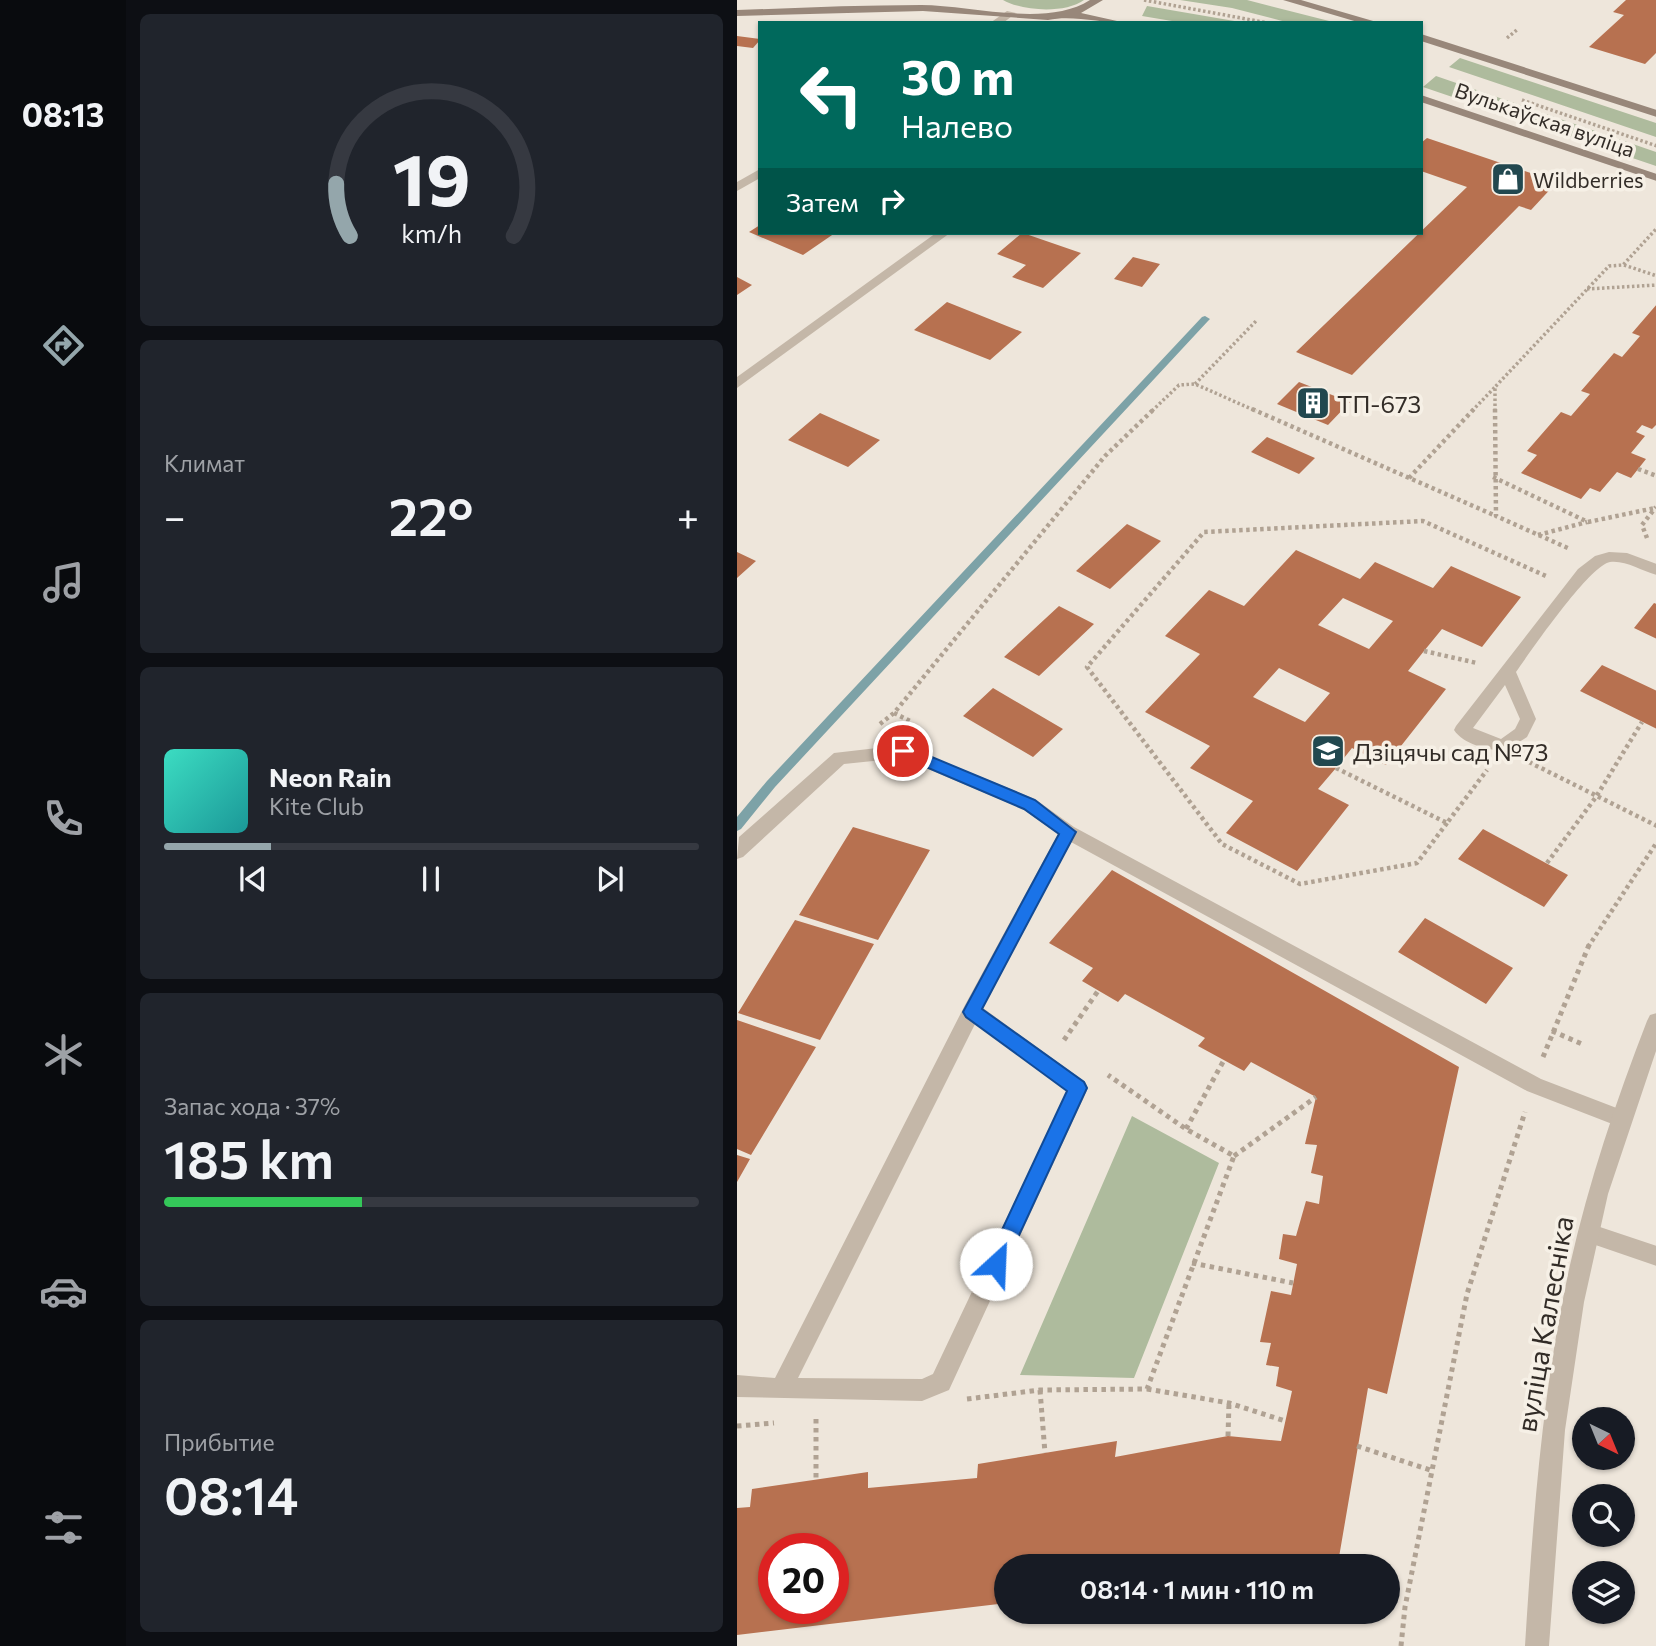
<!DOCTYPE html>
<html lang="ru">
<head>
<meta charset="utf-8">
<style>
  body { margin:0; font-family:Commissioner,sans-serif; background:#20242c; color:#f1f3f6; height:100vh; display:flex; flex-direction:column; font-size:26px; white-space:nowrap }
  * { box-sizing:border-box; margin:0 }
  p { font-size:23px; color:#9ea1a6 }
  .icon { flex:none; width:38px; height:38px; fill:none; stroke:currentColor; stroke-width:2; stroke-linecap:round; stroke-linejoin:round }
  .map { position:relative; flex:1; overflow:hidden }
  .sheet { display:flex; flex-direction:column; gap:14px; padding:14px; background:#0d0f14; width:611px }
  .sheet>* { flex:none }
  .guide { position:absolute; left:21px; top:21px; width:665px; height:214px; border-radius:0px; box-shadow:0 2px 5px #0004; background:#00695c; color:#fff; overflow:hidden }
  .needle { width:46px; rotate:137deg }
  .fabs { position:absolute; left:835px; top:1407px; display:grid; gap:14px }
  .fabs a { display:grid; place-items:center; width:63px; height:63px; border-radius:50%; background:#171b24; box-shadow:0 2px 5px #0004; font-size:35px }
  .speed { position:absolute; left:21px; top:1533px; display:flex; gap:14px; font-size:35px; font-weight:700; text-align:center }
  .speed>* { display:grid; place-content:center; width:91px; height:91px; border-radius:50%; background:#171b24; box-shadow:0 2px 5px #0004; line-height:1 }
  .speed .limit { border:10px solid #d22; background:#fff; color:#111 }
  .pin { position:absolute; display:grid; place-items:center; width:60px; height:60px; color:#fff; margin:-30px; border:4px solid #fff; border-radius:50%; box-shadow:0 2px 7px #0007 }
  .me { position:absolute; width:77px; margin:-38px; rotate:25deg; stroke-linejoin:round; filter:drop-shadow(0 0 5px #0008) }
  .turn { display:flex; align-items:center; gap:24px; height:147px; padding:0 28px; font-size:32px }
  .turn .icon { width:91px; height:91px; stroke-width:2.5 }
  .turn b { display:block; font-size:49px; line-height:60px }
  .then { display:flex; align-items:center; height:66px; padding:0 28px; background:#0003; gap:14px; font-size:26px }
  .big { font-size:52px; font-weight:600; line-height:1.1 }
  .sheet .card { flex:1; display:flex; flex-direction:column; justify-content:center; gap:10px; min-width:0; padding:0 24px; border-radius:10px; background:#20242c }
  .sheet .dial { align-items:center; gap:0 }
  .dial svg { height:182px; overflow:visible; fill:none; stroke:#363941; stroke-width:7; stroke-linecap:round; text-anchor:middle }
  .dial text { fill:#f1f3f6; stroke:none }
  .song { display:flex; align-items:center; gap:21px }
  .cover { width:84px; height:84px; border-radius:10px; background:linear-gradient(135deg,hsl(170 70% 55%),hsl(180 70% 35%)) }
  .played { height:7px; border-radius:4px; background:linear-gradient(90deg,#94a6ab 20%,#363941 20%) }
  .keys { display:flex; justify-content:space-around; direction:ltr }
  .heat { display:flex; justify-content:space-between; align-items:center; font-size:38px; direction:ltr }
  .charge { height:10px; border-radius:5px; background:linear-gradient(90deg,#34c759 37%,#363941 0) }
  .trip { position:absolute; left:257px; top:1554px; width:406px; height:70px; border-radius:35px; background:#171b24; box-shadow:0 2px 5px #0004; font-weight:600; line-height:70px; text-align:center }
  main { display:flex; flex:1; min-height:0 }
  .menu { display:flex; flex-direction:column; width:126px; justify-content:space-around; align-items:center; background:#090b0e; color:#9ea1a6 }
  .menu .icon { width:49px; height:49px }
  .menu .selected { color:#94a6ab }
  .menu b { font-size:32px; color:#f1f3f6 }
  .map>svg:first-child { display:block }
</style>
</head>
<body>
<main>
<nav class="menu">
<b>08:13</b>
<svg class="icon selected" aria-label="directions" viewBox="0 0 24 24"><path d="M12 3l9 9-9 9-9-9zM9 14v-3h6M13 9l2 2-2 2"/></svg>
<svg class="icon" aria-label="music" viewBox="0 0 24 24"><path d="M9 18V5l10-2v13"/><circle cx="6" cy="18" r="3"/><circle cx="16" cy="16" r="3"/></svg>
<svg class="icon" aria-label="phone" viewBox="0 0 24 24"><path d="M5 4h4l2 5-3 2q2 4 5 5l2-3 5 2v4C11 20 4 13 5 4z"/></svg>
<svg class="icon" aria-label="climate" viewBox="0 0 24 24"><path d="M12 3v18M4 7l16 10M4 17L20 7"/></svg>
<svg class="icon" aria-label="car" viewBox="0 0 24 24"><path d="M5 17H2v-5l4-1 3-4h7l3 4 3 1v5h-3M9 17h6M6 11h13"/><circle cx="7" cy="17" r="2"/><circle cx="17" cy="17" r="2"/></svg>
<svg class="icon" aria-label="filters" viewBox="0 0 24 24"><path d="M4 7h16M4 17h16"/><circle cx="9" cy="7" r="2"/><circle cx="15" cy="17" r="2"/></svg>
</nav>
<section class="sheet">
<div class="card dial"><svg viewBox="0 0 100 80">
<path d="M14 69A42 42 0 1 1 86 69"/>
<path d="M14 69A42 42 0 0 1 8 46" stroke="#94a6ab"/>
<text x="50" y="56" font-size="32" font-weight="700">19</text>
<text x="50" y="72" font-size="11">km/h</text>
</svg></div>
<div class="card"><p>Климат</p>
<div class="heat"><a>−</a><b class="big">22°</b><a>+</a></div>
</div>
<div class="card">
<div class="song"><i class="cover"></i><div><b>Neon Rain</b><p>Kite Club</p></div></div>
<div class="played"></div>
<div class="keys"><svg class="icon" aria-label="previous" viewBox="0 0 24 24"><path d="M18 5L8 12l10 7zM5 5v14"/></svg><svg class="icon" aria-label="pause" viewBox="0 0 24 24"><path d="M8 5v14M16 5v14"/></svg><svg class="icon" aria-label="next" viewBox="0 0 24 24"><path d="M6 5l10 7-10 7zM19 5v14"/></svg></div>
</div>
<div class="card"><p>Запас хода · 37%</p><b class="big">185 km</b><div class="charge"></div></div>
<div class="card"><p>Прибытие</p><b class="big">08:14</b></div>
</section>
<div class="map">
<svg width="920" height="1646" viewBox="0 0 920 1646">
  <rect width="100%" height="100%" fill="#eee6db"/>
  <path fill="#aebb9d" d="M266,0H347C328,14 285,11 266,0Z
    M443,0H510L600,23H553L495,8Z
    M410,6L509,23H447L405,16Z
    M723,58L919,123V137L712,67Z
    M699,76L919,152V166L686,87Z
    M395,1116L482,1163L397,1378L283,1375Z"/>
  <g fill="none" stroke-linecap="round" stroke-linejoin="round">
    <path fill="#7da2a7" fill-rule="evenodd" d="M468,316L473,319L471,321L38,787L4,829L0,831V817L30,781L465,317Z"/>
  </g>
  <path fill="#b77150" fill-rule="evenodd" d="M889,0H920V52L908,64L852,47L887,15L876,12Z
    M0,36L23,39V40L16,48L0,46Z
    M690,138L820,182L794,210L782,206L615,375L559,352L730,187L684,171V143Z
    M23,225V233H98L66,255L12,232Z
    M285,233H286L344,253L306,288L275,277L289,265L260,254Z
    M396,257L423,264L405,287L377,279Z
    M0,277L15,285L0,295Z
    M210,302L285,332L253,360L177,330Z
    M920,304V424L915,429L905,425L899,432L908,436L894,453L909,459L894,478L880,472L863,492L853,488L844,499L784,473L800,455L790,451L824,412L834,416L853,394L844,391L877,353L885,357L903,336L895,333Z
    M562,382L613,402L591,425L540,404Z
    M83,413L143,440L111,467L51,440Z
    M530,437L578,458L562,474L514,452Z
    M390,524L424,541L373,589L339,571Z
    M559,550L623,579L638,562L696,588L714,566L784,597L745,647L705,629L687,651L671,671L709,689L649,765L615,748L599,768L581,789L612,805L560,871L489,833L516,801L453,768L473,746L408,712L463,654L428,636L472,590L507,606ZM606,598L656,621L632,649L581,625ZM542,668L593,693L568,722L516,697Z
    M0,552L19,561L0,578Z
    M917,603L920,604V639L897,628Z
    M322,606L357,624L302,676L267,657Z
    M865,665L920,691V729L843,691Z
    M256,688L326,729L296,757L226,716Z
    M116,827L193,850L141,940L62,915Z
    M746,829L831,875L807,907L721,859Z
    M375,870L722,1067L650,1394L631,1388L601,1563L573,1566H270V1603L0,1635V1508L13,1507L15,1489L131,1472V1488L240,1478L241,1464L380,1441L378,1457L491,1436L544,1441L555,1391L539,1386L542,1367L529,1365L534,1343L523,1342L534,1291L554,1295L560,1264L542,1259L546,1234L559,1236L569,1201L582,1204L586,1176L574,1173L580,1145L568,1144L579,1097L514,1062L507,1071L461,1046L468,1038L388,994L381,1002L345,981L356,968L312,943ZM37,1549H96V1608H37Z
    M688,918L776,968L749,1004L661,952Z
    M58,920L137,944L83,1040L1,1013Z
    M0,1020L79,1047L14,1155L0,1149Z
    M0,1155L13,1159L0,1182Z"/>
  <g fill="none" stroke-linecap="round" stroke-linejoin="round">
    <path stroke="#b0a293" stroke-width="3.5" stroke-dasharray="2.5 2.5" stroke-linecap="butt" d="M407,0L531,23
      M770,38L781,29
      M785,100L920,146
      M887,265L920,276
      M850,289L920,285
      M458,384L520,320
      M415,411L442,385L458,384L519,411
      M735,411L758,387
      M758,411V387L872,266L886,265L920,228"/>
    <path stroke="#b0a293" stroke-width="4.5" stroke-dasharray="3.5 3.5" stroke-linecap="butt" d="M515,409L759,516
      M758,409L759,516L833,549
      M901,469L920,476
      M756,477L851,522L918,508
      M672,478L737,409
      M801,535L850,522
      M910,538L905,525L919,507
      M687,651L740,663
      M157,713L175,722
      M143,724L157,713L368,456L417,409
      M792,762L920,826
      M599,768L710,823L750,770
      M710,823L680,863L563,884L485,844L350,667L467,532L686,521L809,576
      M810,863L859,797L905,722
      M851,947L920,842"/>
    <path stroke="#b0a293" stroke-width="5" stroke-dasharray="4.5 4.5" stroke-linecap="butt" d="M815,1031L845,1044
      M327,1040L361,991
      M806,1057L852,945
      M449,1129L487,1060
      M497,1156L579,1097
      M455,1263L556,1283
      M410,1389L492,1403L548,1421
      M303,1390L308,1453
      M230,1399L303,1390L410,1389L497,1156L449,1129L371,1075
      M79,1419V1480
      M0,1426L37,1423
      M491,1436L492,1403
      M620,1446L696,1471
      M664,1646L668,1607L730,1294L788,1112"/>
    <path fill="#c4b7a8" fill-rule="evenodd" d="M872,552L890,553L920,564V575C904,571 889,560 873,562C852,566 794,651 779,672L799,719L790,737L766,752C749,748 727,745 717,730L719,726L841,569L858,556ZM768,685L783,719L778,729L764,739L736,728Z
      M166,745L298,799L337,827L804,1079L890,1112L893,1118L890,1124L883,1127L790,1091L334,842L246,1008L348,1082L351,1088L212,1390L185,1401L0,1397V1375L38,1378L228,1005L321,834L286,809L165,758L107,764L6,857L0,859L2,837L97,753ZM238,1024L330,1091L196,1374L185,1379L61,1378Z
      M851,1223L920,1246V1266L844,1240L841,1233L844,1226Z"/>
    <path fill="#c4b7a8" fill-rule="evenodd" d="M270,11L279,13L266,23H253Z
      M23,169V178L0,191V182Z
      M199,233H213L0,388V377Z
      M920,1013V1048L871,1194L847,1302L828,1430L812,1646H788C796,1519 805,1390 833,1265C852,1181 879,1101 910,1021L913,1015Z"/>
    <path fill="#98877a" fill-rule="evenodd" d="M353,0H366L344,13L389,23C363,23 336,15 311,20L186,11L0,16V10C61,8 122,5 184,5C234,5 309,28 353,0Z
      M546,0H564L643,23H624Z
      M684,34L920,110V117L684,41Z
      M684,95L920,174V181L684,102Z"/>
  </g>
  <path fill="#1a73e8" stroke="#114b97" stroke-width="2" d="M166,745L298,800L339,832L245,1009L347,1082L350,1088L266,1270L259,1273L252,1270L249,1264L330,1091L229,1017L226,1012L322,834L287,809L161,755L159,751Z"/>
  <defs>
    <g id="shop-square" transform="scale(1.75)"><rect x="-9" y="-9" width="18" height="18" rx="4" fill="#22484f" stroke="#f6f0e6"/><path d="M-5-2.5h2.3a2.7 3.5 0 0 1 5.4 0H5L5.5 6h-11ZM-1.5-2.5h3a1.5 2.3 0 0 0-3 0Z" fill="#fff"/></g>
    <g id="building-square" transform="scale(1.75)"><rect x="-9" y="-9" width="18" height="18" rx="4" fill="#22484f" stroke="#f6f0e6"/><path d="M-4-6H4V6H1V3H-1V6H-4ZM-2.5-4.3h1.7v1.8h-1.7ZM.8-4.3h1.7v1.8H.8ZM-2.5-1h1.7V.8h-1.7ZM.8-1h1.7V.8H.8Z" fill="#fff"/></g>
    <g id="school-square" transform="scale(1.75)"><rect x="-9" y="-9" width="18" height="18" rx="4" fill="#22484f" stroke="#f6f0e6"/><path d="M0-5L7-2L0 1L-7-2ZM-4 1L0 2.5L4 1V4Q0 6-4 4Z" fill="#fff"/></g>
  </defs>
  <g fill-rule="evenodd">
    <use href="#shop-square" x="771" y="179"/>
    <use href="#building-square" x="576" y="403"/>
    <use href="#school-square" x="591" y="751"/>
  </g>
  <g text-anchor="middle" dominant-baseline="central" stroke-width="7" stroke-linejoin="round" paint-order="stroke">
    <g font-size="21" fill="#322c27" stroke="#f6f0e6">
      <text transform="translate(808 119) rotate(19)">Вулькаўская вуліца</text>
    </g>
    <g font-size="21" fill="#322c27" stroke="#f6f0e6" text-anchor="start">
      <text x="796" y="179">Wildberries</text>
    </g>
    <g font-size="24" fill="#322c27" stroke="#f6f0e6" text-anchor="start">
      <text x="600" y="403">ТП-673</text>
      <text x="616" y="751">Дзіцячы сад №73</text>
    </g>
    <g font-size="28" fill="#322c27" stroke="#f6f0e6">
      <text transform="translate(807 1324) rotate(-80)">вуліца Калесніка</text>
    </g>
  </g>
</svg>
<div class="fabs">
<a><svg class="needle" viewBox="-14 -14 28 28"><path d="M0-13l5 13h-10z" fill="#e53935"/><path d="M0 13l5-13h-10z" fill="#9ea1a6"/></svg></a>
<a><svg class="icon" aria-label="search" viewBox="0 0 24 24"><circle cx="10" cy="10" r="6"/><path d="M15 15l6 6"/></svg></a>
<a><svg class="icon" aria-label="layers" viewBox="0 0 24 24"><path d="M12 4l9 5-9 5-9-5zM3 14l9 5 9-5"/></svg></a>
</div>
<div class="speed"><div class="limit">20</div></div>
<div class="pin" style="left:166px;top:751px;background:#d93025"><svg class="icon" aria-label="arrive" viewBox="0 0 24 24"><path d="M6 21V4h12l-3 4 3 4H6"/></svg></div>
<svg class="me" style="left:259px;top:1264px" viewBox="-20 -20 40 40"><circle r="19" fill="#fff"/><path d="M0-13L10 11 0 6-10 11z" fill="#1a73e8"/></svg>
<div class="trip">08:14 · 1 мин · 110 m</div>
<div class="guide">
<div class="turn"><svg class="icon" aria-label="left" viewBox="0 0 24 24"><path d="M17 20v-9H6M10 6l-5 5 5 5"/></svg><div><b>30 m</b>Налево</div></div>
<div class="then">Затем<svg class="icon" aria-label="right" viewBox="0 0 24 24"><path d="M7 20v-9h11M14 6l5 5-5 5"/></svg></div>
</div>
</div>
</main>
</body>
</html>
